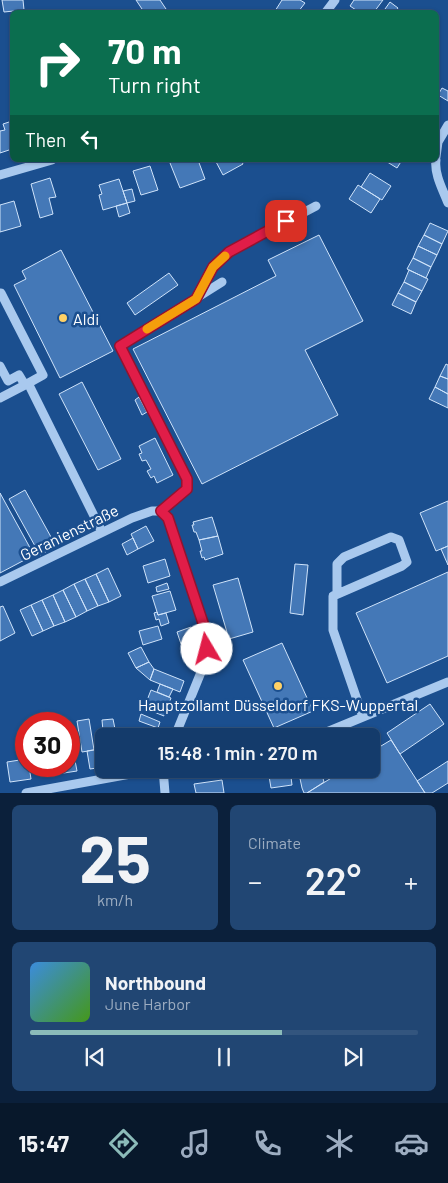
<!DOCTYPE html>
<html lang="en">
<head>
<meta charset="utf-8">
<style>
  body { margin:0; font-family:Barlow,sans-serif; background:#214673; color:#f1f3f6; height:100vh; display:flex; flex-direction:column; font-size:19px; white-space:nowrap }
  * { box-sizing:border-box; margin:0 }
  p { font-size:16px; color:#9dadc1 }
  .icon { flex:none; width:28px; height:28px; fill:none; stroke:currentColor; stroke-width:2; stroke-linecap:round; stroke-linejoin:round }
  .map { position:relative; height:793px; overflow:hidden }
  .drawer { display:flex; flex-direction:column; gap:12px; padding:12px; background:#0b203b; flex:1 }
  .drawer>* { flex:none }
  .guide { position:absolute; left:10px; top:10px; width:429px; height:152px; border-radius:8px; box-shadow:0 1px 4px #0004,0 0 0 1px #33557e; background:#0b6e4f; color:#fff; overflow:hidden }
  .speed { position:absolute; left:15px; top:712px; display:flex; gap:10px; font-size:25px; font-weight:700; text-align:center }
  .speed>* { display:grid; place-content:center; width:65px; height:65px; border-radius:50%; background:#143b6b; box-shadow:0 1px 4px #0004,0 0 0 1px #33557e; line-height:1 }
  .speed .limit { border:8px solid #d22; background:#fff; color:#111 }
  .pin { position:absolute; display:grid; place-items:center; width:42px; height:42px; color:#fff; margin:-21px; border-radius:10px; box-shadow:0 2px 8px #0006 }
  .me { position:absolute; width:55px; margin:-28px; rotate:352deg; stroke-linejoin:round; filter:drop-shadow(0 0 4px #0008) }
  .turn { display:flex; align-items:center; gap:18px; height:105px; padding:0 15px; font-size:22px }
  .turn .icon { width:65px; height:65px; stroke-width:2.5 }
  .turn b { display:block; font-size:35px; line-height:42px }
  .then { display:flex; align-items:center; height:48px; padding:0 15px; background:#0003; gap:10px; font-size:19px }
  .big { font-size:38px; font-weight:600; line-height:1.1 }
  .drawer .tile { flex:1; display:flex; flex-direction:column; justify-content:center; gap:8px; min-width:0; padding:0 18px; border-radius:8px; background:#214673 }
  .drawer .dial { align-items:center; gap:0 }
  .dial b { font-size:65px; line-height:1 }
  .song { display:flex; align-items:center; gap:15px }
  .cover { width:60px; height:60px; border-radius:8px; background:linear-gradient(135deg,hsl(210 70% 55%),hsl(100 70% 35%)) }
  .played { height:5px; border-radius:2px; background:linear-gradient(90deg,#8bbbb9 65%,#33557e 65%) }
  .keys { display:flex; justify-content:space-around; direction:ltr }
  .heat { display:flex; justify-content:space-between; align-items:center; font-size:28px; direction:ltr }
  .drawer .tiles { flex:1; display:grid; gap:12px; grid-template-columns:1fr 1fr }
  .tile:last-child { grid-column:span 2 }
  .trip { position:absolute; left:95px; top:728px; width:285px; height:50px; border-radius:8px; background:#143b6b; box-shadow:0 1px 4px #0004,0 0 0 1px #33557e; font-weight:600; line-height:50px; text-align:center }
  .menu { display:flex; height:80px; justify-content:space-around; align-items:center; background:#08182b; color:#9dadc1 }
  .menu .icon { width:35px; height:35px }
  .menu .current { color:#8bbbb9 }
  .menu b { font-size:22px; color:#f1f3f6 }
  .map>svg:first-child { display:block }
</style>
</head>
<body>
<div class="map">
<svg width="448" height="793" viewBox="0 0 448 793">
  <rect width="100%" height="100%" fill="#1b4f8f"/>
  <path fill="#4478b7" stroke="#cfe3fa" d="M2,0H23L24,10L4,12Z
    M136,0H160L166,9L161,12H144Z
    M282,0H300L305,3L298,12H278L275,11Z
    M354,0H383L374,12H359L350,6Z
    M390,2L398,8L395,12H391L385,9Z
    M442,88L448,91V101L438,95Z
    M12,121V149L0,153V131L5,130L3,124Z
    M178,160H198L205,179L180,188L170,163Z
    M215,160H241L243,164L223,175Z
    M384,160H402L397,168Z
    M150,166L158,190L141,195L133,171Z
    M370,173L391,186L382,200L361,187Z
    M50,178L56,197L49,198L53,214L40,218L31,184Z
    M119,179L127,203L103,210L99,195L102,194L99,185Z
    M358,185L380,199L371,213L349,199Z
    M132,189L135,201L127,203L123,191Z
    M14,201L21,226L0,232V205Z
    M127,203L130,213L119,217L116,206Z
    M430,223L448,231L442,244L424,235Z
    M319,235L363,321L305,350L338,415L202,484L133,349L276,276L268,260Z
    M424,235L442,244L437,255L418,246Z
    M418,246L437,255L431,267L413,258Z
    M61,250L113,351L60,378L14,285L26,279L22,271Z
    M413,258L431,267L426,278L407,269Z
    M409,270L428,279L422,291L404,282Z
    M169,273L178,285L135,315L127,303Z
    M404,282L422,291L416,302L398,293Z
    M398,293L416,302L411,314L392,305Z
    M446,364L448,365V379L440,376Z
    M440,376L448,379V394L435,387Z
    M82,382L121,459L98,470L59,394Z
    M435,387L448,394V408L429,399Z
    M139,397L147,412L142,415L135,400Z
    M155,438L173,475L157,483L154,476L151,478L147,471L151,469L146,460L142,461L139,454L142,453L139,446Z
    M25,490L56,546L40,555L9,499Z
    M0,493L34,555L0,573Z
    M448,501V546L436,551L420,513Z
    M212,517L218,536L199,540L196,532H194L192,525H194L193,522Z
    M146,526L154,541L138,549L131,534Z
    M218,536L223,554L205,560L204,557L202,558L200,551H202L199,540Z
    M133,538L138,549L127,555L122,544Z
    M448,546V565L441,549Z
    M165,559L170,576L148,583L143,566Z
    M295,564L308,565L303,615L290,613Z
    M108,568L121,596L109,602L96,574Z
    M448,572V656L387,683L356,613Z
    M96,574L109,602L98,606L85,579Z
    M238,578L253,632L229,639L213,585Z
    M85,579L98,606L87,611L74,584Z
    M167,583L169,589L157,592L156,587Z
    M74,584L87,611L76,617L63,590Z
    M63,590L76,617L65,622L53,595Z
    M170,591L176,610L158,615L152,596Z
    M53,595L65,622L54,626L42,600Z
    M42,600L54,626L43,631L31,605Z
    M31,605L43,631L32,636L20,610Z
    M3,606L15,633L0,641V607Z
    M157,612L158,615L166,613L169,623L161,626L159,619L156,620L154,613Z
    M158,626L162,639L143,645L139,631Z
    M191,627L195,640L181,644L177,632Z
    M282,643L313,711L274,728L243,660Z
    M141,647L149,662L136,668L128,653Z
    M149,662L154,669L150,680L136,668Z
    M154,669L184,681L180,692L150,680Z
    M160,684L173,689L169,697L157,692Z
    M151,690L171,698L164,716L144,708Z
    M430,704L444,724L400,754L387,733Z
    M141,714L160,722L158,728L139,721Z
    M89,719L94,750L82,752L77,721Z
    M113,719L115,729L103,731L102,720Z
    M26,731V742L22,743L19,733Z
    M143,731L144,736H125L124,735Z
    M391,740L425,793H307L346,769H371V752Z
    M104,748V767L90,769L87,751Z
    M73,750L77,771L44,776L42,766H69V751Z
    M26,759V766H29L31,779L10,782L7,762Z
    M448,761V783L432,793H425L417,781Z
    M274,769H290L292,785L271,788L268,770Z
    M298,769H326L321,771L324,782L307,793H304L302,788Z
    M222,780L224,793H196L194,784Z"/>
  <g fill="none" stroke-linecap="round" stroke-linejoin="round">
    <path stroke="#a9c9ee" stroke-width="9" d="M326,12L335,0
      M436,157L438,142L448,125
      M436,160C434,174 443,190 448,203
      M0,175L52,160
      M0,293H1L43,375L25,385
      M196,298L213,267L229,252L316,206
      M0,366L8,381L19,375L25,385L0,398
      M28,383L102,532
      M161,511L187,489V479L120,346L222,282
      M0,582L132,518L152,511H161L168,518L208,639L206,660L175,736
      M337,593V564L344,557L391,537L399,540L407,562L402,566L333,596V630L363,717
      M317,736L448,682
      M163,769L165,793
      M26,793L158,769"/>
  </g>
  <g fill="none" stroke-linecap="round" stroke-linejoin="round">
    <g stroke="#92132f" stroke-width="12">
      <path id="route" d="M207,649L208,638L168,518L161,511L187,489V479L120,346L196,299L213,267L229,252L286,221"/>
    </g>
    <use href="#route" stroke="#e11d48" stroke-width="9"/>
    <path stroke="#f59e0b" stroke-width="9" d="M147,329L196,299L213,267L225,256"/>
  </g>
  <g fill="#ffd166" stroke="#1b4f8f" stroke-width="2">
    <circle cx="63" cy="318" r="5"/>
    <circle cx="278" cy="686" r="5"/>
  </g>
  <g text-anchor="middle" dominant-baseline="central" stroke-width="5" stroke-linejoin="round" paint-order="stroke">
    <g font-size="16" fill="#fff" stroke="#1b4f8f" text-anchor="start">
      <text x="73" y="318">Aldi</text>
      <text x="278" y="704" text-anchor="middle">Hauptzollamt Düsseldorf FKS-Wuppertal</text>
    </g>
    <g font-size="16" fill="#fff" stroke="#1b4f8f">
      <text transform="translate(69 532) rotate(-26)">Geranienstraße</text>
    </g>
  </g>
</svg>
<div class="speed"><div class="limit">30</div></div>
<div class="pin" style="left:286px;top:221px;background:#d93025"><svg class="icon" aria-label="arrive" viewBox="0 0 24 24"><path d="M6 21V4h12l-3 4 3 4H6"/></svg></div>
<svg class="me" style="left:207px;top:649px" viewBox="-20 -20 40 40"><circle r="19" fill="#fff"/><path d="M0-13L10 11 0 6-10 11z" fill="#e11d48"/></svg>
<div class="trip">15:48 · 1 min · 270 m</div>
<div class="guide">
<div class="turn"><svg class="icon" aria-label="right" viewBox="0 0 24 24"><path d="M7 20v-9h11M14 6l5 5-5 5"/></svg><div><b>70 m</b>Turn right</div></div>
<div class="then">Then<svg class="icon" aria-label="left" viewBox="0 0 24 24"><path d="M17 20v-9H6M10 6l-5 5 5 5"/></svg></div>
</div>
</div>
<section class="drawer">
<div class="tiles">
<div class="tile dial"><b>25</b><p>km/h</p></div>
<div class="tile"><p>Climate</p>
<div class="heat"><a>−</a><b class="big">22°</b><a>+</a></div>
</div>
<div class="tile">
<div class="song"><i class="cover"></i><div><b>Northbound</b><p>June Harbor</p></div></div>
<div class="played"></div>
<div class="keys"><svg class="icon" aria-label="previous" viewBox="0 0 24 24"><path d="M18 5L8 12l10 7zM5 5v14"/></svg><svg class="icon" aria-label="pause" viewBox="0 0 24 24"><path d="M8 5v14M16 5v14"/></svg><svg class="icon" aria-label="next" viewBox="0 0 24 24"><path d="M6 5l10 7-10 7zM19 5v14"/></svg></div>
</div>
</div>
</section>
<nav class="menu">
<b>15:47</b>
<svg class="icon current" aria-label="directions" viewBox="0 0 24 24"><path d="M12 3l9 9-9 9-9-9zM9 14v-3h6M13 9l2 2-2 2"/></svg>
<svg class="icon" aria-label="music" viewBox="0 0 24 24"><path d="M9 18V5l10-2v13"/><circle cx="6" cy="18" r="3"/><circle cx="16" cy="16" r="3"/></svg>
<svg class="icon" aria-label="phone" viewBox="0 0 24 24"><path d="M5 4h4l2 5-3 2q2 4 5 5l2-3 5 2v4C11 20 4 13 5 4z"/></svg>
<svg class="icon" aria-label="climate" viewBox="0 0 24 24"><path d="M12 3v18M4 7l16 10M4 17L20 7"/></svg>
<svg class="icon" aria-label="car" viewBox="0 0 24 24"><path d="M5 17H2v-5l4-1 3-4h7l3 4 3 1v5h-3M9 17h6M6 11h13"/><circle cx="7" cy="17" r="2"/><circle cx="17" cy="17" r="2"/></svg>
</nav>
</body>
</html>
